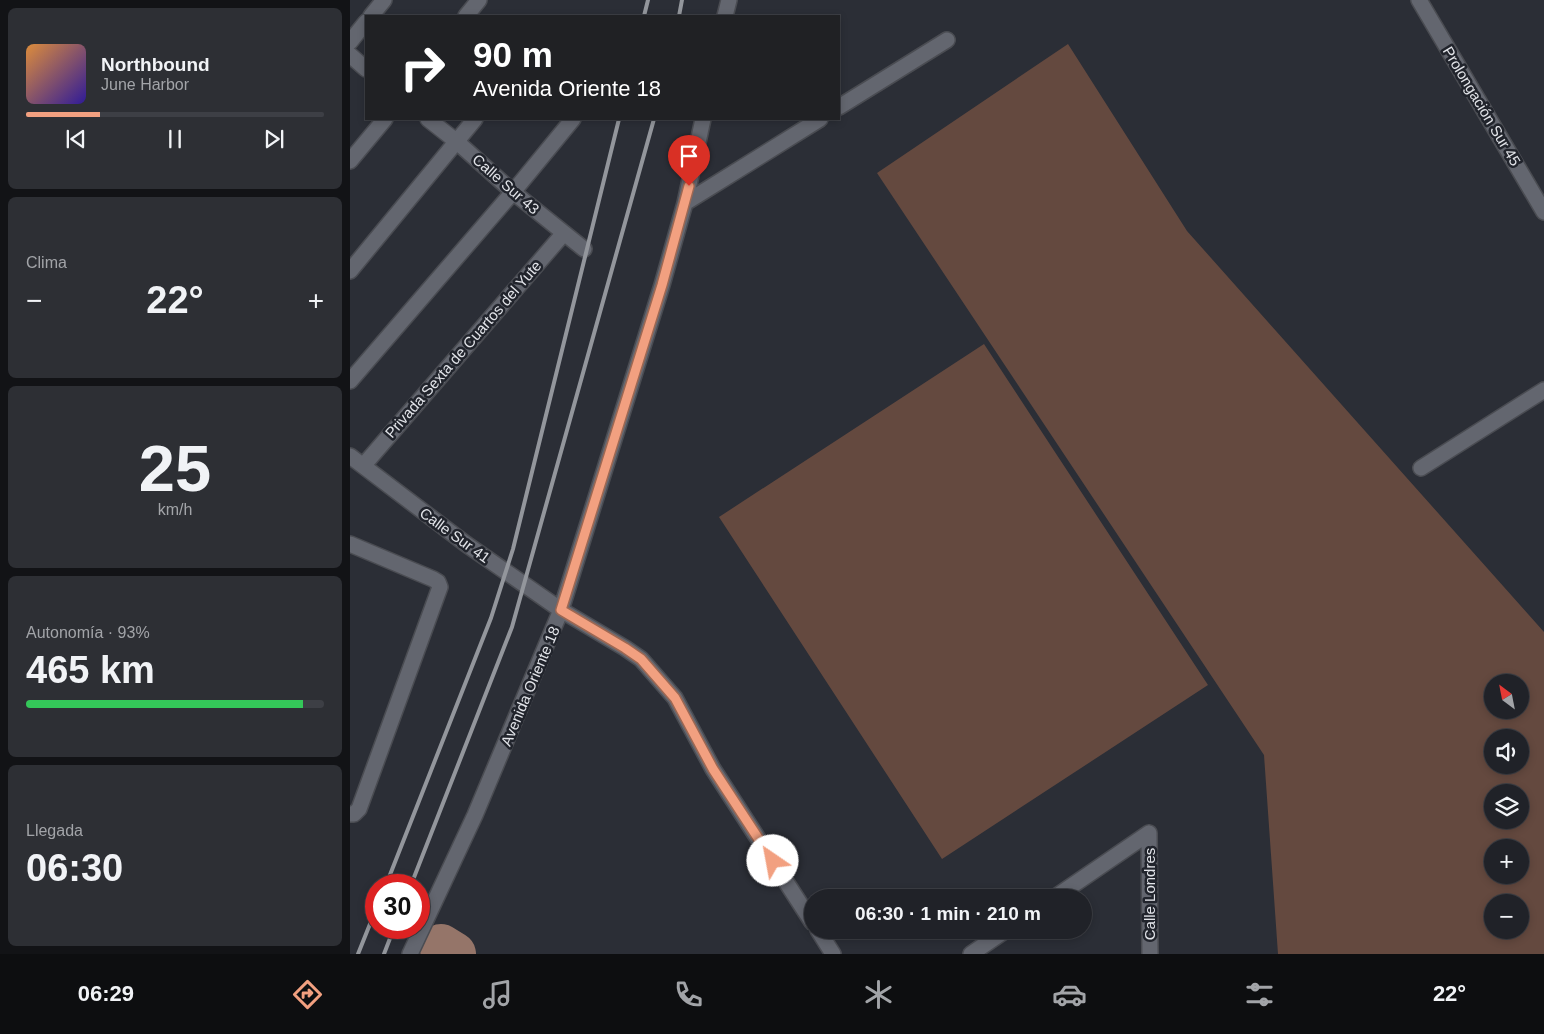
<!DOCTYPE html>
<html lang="es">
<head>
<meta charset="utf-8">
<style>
  body { margin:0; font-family:Arial,sans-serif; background:#2d2f34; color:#f1f3f6; height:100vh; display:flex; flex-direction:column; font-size:19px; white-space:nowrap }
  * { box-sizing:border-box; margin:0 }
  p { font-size:16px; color:#a2a4a8 }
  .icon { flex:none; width:28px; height:28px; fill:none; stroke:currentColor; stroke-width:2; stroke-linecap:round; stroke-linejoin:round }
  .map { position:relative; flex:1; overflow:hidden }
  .sheet { display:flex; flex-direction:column; gap:8px; padding:8px; background:#121316; width:350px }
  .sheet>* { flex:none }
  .hud { position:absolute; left:15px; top:15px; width:475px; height:105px; border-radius:0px; box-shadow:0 2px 8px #0003,0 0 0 1px #3d3f45; background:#202124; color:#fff; overflow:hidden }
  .needle { width:32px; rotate:328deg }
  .fabs { position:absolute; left:1134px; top:674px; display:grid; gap:10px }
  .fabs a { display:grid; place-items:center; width:45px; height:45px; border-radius:50%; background:#202228; box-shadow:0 2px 8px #0003,0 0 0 1px #3d3f45; font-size:25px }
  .speed { position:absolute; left:15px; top:874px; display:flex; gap:10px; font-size:25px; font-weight:700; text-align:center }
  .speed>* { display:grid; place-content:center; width:65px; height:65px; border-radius:50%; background:#202228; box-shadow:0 2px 8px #0003,0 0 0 1px #3d3f45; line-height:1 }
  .speed .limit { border:8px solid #d22; background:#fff; color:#111 }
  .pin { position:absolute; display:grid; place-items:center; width:42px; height:42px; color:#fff; margin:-51px -21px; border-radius:50% 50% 50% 0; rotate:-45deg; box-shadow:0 0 5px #0007 }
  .pin .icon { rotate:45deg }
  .me { position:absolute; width:55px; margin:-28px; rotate:327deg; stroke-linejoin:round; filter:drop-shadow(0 0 4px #0008) }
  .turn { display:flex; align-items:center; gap:18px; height:105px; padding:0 25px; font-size:22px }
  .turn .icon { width:65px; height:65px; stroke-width:2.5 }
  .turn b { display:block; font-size:35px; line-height:42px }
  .big { font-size:38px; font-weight:600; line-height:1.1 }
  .sheet .widget { flex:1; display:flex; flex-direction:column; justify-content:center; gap:8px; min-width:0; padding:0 18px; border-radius:8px; background:#2d2f34 }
  .sheet .dial { align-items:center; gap:0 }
  .dial b { font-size:65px; line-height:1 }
  .song { display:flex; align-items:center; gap:15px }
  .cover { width:60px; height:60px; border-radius:8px; background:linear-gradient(135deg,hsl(30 70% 55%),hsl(250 70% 35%)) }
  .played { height:5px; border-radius:2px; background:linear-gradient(90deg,#f2a080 25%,#3d3f45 25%) }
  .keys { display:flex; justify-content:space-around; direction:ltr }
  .heat { display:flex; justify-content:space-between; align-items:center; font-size:28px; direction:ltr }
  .charge { height:8px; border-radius:4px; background:linear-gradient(90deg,#34c759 93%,#3d3f45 0) }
  .trip { position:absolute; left:454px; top:889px; width:288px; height:50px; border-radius:25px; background:#202228; box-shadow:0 2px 8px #0003,0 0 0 1px #3d3f45; font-weight:600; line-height:50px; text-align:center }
  .menu { display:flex; height:80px; justify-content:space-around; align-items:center; background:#0d0e10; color:#a2a4a8 }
  .menu .icon { width:35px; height:35px }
  .menu .selected { color:#f2a080 }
  .menu b { font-size:22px; color:#f1f3f6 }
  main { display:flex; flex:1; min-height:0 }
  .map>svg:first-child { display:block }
</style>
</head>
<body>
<main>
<section class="sheet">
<div class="widget">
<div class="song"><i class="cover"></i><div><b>Northbound</b><p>June Harbor</p></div></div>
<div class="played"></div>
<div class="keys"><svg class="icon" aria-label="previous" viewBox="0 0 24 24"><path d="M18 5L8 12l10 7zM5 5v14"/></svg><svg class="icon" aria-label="pause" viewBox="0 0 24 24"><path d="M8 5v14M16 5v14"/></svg><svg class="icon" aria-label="next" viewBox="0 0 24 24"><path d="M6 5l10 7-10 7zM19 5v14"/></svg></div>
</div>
<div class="widget"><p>Clima</p>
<div class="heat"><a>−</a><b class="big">22°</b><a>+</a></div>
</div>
<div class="widget dial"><b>25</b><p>km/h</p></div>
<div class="widget"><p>Autonomía · 93%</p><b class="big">465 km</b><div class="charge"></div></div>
<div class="widget"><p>Llegada</p><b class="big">06:30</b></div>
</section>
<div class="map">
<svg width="1194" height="954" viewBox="0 0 1194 954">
  <rect width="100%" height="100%" fill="#2b2e36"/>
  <path fill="#64493f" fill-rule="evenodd" d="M718,44L837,231L1194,632V954H928L914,755L527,173ZM1142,682H1170V710H1142ZM1142,738H1170V765H1142ZM1142,792H1170V820H1142ZM1142,848H1170V875H1142ZM1142,902H1170V930H1142Z
    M634,344L858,685L592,859L369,517Z"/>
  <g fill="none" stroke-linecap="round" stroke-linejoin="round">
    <path stroke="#957569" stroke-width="44" d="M91,946L104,954"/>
    <g stroke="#4a4c52" stroke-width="18">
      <path id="minor" d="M1069,0L1194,212
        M21,16L34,0
        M116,16L129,0
        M375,16L379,0
        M0,42L16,22
        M0,55L16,69
        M489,107L597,40
        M78,119L106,141L163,192L234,249
        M0,161L35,119
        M335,203L470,119
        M0,271L125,119
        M0,381L163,192L223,119
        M0,456L116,544L211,610L275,648L291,659L325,698L363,769L462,922
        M13,466L214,233
        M1071,468L1194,390
        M0,544L83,579L88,582L90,587L9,809L4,814H0
        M799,833L800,954
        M704,898L799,833
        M468,930L483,954
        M60,954L125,815L211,610L312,285L335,203L353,119
        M621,954L656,930"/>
    </g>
    <use href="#minor" stroke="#63666f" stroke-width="15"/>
    <path stroke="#93969c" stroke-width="4" d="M294,16L298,0
      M329,16L332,0
      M36,885L141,618L163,549L269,119
      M61,885L162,627L304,119
      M8,954L26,909
      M34,954L44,928"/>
  </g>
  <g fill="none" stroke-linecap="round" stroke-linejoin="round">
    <g stroke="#9d6853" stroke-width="12">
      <path id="route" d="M339,186L312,285L211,610L275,648L291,659L325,698L363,769L423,861"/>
    </g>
    <use href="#route" stroke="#f2a080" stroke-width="9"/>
  </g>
  <g text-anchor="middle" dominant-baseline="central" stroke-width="5" stroke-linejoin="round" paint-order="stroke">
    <g font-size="15" fill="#e2e4e9" stroke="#21242c">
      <text transform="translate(1132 106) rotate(59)">Prolongación Sur 45</text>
      <text transform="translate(156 184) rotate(41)">Calle Sur 43</text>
      <text transform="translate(113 349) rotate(-49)">Privada Sexta de Cuartos del Yute</text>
      <text transform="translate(105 535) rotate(36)">Calle Sur 41</text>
      <text transform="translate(180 686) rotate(-67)">Avenida Oriente 18</text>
      <text transform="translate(799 894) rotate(-90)">Calle Londres</text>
    </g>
  </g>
</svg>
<div class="fabs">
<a><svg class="needle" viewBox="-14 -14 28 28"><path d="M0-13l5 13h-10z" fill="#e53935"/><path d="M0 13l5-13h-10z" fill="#a2a4a8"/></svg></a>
<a><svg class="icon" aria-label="sound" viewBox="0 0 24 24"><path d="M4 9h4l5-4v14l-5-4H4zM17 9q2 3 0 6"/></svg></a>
<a><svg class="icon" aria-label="layers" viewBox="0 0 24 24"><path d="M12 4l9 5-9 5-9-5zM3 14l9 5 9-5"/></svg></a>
<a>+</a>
<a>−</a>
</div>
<div class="speed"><div class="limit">30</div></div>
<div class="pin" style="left:339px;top:186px;background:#d93025"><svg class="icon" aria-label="arrive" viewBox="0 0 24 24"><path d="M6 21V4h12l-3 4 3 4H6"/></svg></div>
<svg class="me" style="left:423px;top:861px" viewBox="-20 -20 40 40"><circle r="19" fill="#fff"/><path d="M0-13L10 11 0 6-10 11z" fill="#f2a080"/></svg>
<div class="trip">06:30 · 1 min · 210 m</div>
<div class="hud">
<div class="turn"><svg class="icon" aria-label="right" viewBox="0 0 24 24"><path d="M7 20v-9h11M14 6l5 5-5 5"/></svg><div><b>90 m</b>Avenida Oriente 18</div></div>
</div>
</div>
</main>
<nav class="menu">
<b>06:29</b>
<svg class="icon selected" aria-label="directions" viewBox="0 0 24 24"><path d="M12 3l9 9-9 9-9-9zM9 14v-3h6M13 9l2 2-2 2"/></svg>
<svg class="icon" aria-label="music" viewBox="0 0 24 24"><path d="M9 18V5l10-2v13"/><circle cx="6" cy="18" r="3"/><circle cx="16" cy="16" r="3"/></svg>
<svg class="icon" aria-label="phone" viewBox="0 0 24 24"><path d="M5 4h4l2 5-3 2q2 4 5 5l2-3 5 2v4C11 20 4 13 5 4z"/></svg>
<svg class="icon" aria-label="climate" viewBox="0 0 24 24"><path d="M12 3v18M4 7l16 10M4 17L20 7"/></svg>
<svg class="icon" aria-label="car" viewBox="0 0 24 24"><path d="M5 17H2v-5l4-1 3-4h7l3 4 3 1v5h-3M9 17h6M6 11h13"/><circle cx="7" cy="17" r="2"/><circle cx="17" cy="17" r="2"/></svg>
<svg class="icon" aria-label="filters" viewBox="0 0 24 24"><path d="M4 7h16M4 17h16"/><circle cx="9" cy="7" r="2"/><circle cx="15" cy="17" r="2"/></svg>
<b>22°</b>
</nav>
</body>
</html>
